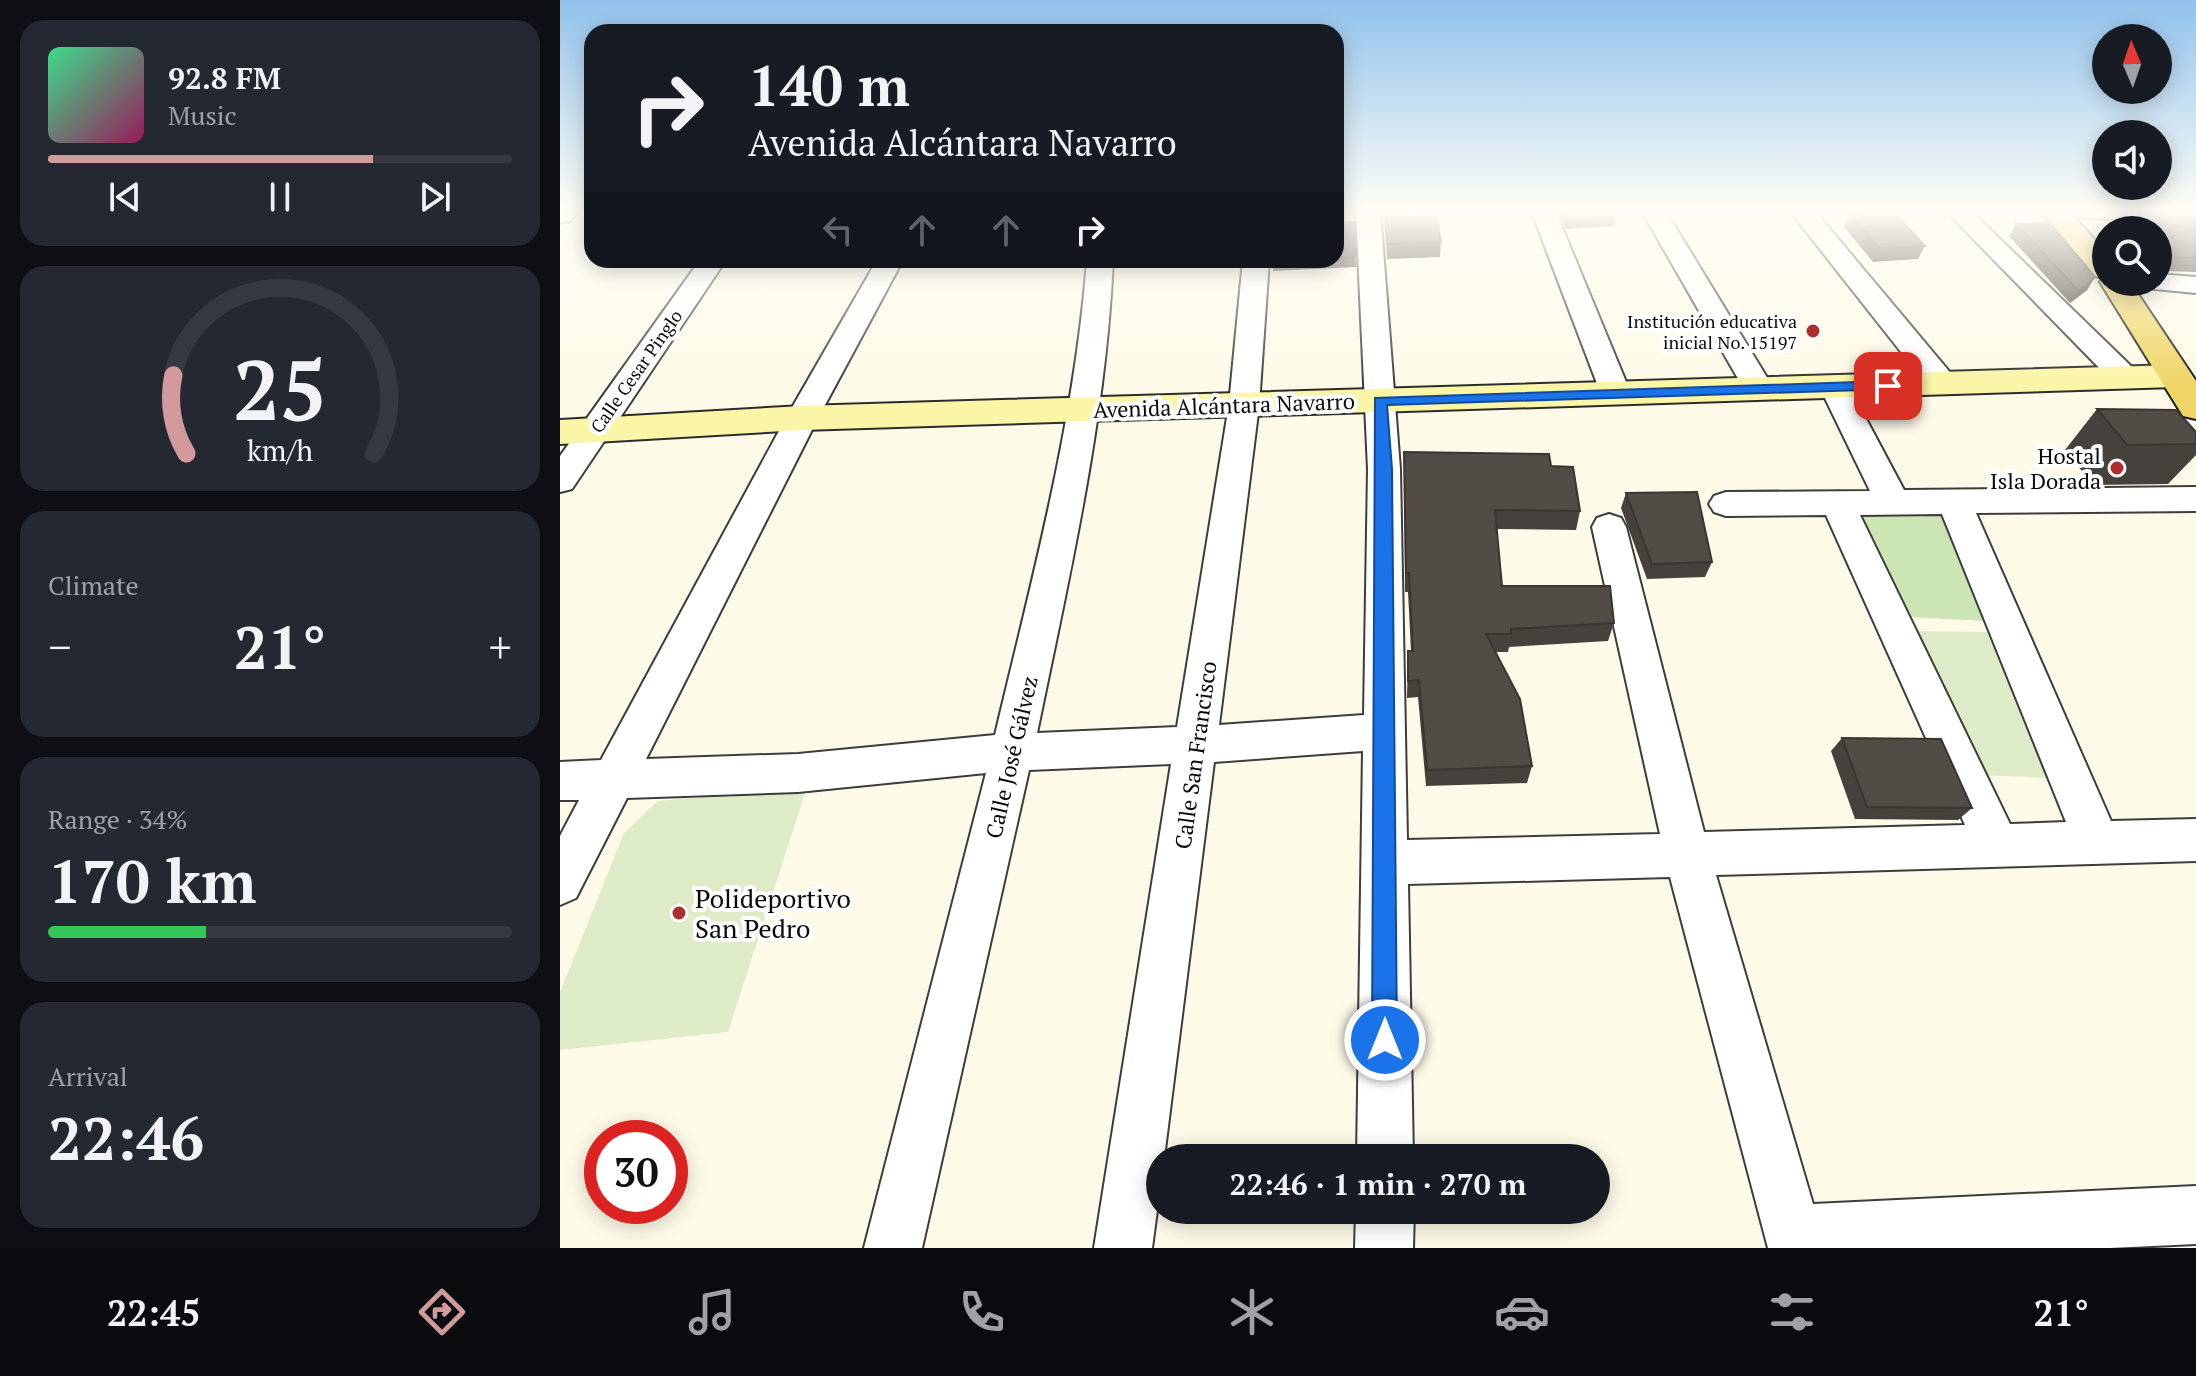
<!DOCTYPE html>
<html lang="en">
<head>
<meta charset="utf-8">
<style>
  body { margin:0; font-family:"PT Serif",serif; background:#242831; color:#f1f3f6; height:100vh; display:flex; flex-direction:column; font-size:30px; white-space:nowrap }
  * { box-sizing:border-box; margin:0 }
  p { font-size:26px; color:#9ea1a6 }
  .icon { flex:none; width:44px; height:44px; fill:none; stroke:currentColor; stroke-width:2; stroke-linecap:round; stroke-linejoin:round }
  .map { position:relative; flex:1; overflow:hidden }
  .side { display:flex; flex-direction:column; gap:20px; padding:20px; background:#0d0f14; width:560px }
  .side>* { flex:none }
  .banner { position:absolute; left:24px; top:24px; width:760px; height:244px; border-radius:24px; box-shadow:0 4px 20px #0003; background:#171b24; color:#f1f3f6; overflow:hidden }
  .needle { width:52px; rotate:358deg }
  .fabs { position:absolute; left:1532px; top:24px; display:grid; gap:16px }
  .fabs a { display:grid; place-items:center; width:80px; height:80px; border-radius:50%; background:#171b24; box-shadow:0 4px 20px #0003; font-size:40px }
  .speed { position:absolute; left:24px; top:1120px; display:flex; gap:16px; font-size:40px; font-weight:700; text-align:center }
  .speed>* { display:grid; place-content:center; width:104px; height:104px; border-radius:50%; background:#171b24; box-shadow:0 4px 20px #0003; line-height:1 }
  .speed .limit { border:12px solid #d22; background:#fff; color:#111 }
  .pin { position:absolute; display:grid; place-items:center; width:68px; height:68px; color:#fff; margin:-34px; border-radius:16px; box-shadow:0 4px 12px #0006 }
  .me { position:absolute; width:88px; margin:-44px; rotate:0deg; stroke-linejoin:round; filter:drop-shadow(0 0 6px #0008) }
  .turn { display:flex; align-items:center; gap:28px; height:168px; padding:0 32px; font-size:36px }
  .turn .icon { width:104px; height:104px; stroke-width:2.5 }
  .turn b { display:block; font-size:56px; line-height:68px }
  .lanes { display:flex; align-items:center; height:76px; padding:0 32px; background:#0003; justify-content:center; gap:40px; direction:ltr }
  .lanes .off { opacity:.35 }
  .big { font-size:60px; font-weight:600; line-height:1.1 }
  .side .card { flex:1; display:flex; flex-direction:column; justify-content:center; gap:12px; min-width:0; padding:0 28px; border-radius:24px; background:#242831 }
  .side .dial { align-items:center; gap:0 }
  .dial svg { height:208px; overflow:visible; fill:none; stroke:#363941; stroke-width:7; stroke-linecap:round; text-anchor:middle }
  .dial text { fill:#f1f3f6; stroke:none }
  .song { display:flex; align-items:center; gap:24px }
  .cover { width:96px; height:96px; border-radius:12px; background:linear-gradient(135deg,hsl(150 70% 55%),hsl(330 70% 35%)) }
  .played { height:8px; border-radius:4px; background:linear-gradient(90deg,#d39a9b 70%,#363941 70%) }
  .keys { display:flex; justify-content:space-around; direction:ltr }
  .heat { display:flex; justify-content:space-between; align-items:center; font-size:44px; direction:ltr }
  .charge { height:12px; border-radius:6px; background:linear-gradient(90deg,#34c759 34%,#363941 0) }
  .trip { position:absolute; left:586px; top:1144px; width:464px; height:80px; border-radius:40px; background:#171b24; box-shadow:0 4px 20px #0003; font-weight:600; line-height:80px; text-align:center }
  .tabs { display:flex; height:128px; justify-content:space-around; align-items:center; background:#090b0e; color:#9ea1a6 }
  .tabs .icon { width:56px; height:56px }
  .tabs .on { color:#d39a9b }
  .tabs b { font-size:36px; color:#f1f3f6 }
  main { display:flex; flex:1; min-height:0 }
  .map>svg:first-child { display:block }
</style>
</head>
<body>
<main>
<section class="side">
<div class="card">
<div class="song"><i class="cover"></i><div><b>92.8 FM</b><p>Music</p></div></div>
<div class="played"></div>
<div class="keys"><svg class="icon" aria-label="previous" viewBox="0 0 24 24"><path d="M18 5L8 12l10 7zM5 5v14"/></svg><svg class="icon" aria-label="pause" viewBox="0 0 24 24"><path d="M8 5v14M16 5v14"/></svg><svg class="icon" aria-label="next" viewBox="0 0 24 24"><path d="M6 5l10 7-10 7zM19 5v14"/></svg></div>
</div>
<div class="card dial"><svg viewBox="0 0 100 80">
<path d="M14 69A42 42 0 1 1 86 69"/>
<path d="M14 69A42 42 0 0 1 9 39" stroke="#d39a9b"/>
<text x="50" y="56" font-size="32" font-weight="700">25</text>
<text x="50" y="72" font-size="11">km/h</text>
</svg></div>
<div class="card"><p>Climate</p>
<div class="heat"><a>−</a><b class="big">21°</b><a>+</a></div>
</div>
<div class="card"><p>Range · 34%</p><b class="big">170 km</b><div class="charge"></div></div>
<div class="card"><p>Arrival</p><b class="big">22:46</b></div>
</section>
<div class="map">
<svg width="1636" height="1248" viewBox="0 0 1636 1248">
  <rect width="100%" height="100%" fill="#fefae8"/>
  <path fill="#cbe5b5" d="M1297,514H1382L1427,621L1347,617Z"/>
  <path fill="#ddecc6" d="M1358,631L1429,632L1493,778L1420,775Z
    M247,787L168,1032L0,1050V992L64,833L98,801Z"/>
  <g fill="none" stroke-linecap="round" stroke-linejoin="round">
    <g stroke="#3d3d3d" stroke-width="4">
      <path id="street" d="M796,210H820L840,469L847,840L1100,834L1032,527L1037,518L1049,514L1061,518L1066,527L1144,832L1405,825L1266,515L1166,516L1154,512L1149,504L1154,496L1166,492L1310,491L1260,388L1264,381L1275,379L1286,381L1344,490L1636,487V511L1416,513L1551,821L1636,819V861L1156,875L1253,1204L1636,1186V1244L1550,1248H1208L1110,877L848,884L853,1158H797L803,751L654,762L604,1158H600V1188L592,1248H534L611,764L469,770L362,1248H304L426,773L238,792L67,798L16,898L0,905V836L19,800H0V762L41,760L226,418L317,260H343L258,418L86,759L238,754L435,735C472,579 515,421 527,260H553C546,419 509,577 477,733L617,727L669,405L683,260H709L699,405L659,725L804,715L808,469ZM1382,514L1506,822L1450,824L1300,515Z
        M971,210H995L1071,394L1067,401L1056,404L1045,401L1041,394Z
        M1081,210H1105L1214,389L1210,396L1199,398L1188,396Z
        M1229,210H1254L1393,376L1397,383L1393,390L1382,392L1371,390Z
        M1385,210H1410L1576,371L1580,377L1576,383L1565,386L1554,383Z
        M1481,210H1636V221L1493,217L1484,215Z
        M140,260H166L12,489L0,492V456Z
        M1598,274L1636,277V293L1584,288L1580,282H1598Z
        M796,1210H854L853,1248H795Z"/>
    </g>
    <g stroke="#2c2c2c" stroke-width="4">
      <path id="secondary" d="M0,210H19L10,221L0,223Z
        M1615,365L1627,369L1632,376L1627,383L1615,387L242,430L0,444V420L242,406Z"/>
    </g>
    <g stroke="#1b1b1b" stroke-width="4">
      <path id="primary" d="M1479,210H1508L1546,252V282H1570L1636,381V419L1623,416L1540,282L1542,278L1535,276Z"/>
    </g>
    <use href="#street" fill="#fff" fill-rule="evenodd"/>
    <use href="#secondary" fill="#faf5a7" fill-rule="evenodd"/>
    <use href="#primary" fill="#efd566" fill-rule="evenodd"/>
  </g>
  <path fill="#47413d" d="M997,210H1052L1056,219L1054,226L1006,229Z
    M1563,210H1636V272L1604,271L1598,265V230H1563L1554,222Z
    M1290,214L1365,246L1358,259L1313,262L1284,227Z
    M825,217L881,242L880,257L827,259Z
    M794,222L796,267L713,271L712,260H776V223Z
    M1456,224L1535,277L1527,290L1510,303L1449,236Z
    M1537,409L1636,432V455L1608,484L1533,485L1505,450Z
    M844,452L1020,511L1016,530L937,529L942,586L1054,623L1048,641L949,647L948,652H935L972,766L967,783L866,786L858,697L847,698L848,651H851L848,592H845Z
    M1066,493L1152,562L1145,577L1087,579L1061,508Z
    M1282,738L1412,808L1398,820L1295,819L1271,751Z"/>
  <path fill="#393532" d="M1535,277L1527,290L1510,303L1519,291Z"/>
  <path fill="#524c47" stroke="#393532" stroke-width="2" d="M1002,210H1052L1056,219L1008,222Z
    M1566,210H1636V258L1615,257L1598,240V230H1587Z
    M1334,212L1365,246L1319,248L1290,214Z
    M876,216L881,242L827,244L825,217Z
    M794,222L795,257L776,258V223Z
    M1490,223L1535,277L1519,291L1456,224Z
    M1537,409L1616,410L1636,432V444L1567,445Z
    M844,452L989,454L991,466L1013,467L1020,511L935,510L942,586H1050L1054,623L951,629V634H926L960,699L972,766L867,770L859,680L848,681V651H853L849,573H846Z
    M1137,492L1152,562L1092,564L1066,493Z
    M1282,738L1381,739L1412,808L1307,807Z"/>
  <linearGradient id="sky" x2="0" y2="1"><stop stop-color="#91c2ec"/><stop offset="0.55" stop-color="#fffdf5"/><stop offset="1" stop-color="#fffdf5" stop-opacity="0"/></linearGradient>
  <rect width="1636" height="384" fill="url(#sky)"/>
  <path fill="#1a73e8" stroke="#114b97" stroke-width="2" d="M1328,381L1333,382V389L827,405L832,469L837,1040L834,1049L825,1052L816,1049L812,1040L815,398Z"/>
  <g fill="#af2d2c" stroke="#fff" stroke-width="3">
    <circle cx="1253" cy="331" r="8"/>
    <circle cx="1557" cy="468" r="8"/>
    <circle cx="119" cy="913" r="8"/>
  </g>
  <g text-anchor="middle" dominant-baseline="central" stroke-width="8" stroke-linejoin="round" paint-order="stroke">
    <g font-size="18" fill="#0a0a0a" stroke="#fff" text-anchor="end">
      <text x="1237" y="321">Institución educativa<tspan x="1237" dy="21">inicial No. 15197</tspan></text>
    </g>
    <g font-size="18" fill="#0a0a0a" stroke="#fff">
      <text transform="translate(76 371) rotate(-55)">Calle Cesar Pinglo</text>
    </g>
    <g font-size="22" fill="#0a0a0a" stroke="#fff">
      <text transform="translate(664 405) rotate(-2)">Avenida Alcántara Navarro</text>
      <text transform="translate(635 755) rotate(-82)">Calle San Francisco</text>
      <text transform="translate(451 757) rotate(-77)">Calle José Gálvez</text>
    </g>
    <g font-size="22" fill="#0a0a0a" stroke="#fff" text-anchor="end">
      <text x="1541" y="455">Hostal<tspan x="1541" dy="25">Isla Dorada</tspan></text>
    </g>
    <g font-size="26" fill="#0a0a0a" stroke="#fff" text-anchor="start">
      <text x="135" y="898">Polideportivo<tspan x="135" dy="30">San Pedro</tspan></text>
    </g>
  </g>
</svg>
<div class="fabs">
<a><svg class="needle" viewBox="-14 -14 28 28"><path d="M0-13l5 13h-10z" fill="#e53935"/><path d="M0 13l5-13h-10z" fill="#9ea1a6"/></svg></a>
<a><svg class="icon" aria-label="sound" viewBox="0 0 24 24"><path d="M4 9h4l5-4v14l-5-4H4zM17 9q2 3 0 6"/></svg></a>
<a><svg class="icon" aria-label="search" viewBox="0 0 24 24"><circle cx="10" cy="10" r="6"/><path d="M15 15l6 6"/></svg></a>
</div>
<div class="speed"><div class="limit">30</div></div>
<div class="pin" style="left:1328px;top:386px;background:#d93025"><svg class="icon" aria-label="arrive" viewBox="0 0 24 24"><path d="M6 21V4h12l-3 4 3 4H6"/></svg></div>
<svg class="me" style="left:825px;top:1040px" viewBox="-20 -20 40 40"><circle r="17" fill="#1a73e8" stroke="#fff" stroke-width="3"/><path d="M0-11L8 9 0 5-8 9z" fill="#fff"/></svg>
<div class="trip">22:46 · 1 min · 270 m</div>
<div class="banner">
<div class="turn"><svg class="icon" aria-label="right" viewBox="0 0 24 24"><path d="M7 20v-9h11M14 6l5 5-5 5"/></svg><div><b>140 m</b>Avenida Alcántara Navarro</div></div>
<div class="lanes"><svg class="icon off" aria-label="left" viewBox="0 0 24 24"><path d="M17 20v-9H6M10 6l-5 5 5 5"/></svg><svg class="icon off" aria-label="ahead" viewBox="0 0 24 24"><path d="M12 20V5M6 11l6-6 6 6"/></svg><svg class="icon off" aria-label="ahead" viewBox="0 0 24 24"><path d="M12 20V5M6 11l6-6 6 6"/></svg><svg class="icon" aria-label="right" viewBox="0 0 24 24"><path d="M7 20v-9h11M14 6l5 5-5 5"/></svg></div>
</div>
</div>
</main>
<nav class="tabs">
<b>22:45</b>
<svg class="icon on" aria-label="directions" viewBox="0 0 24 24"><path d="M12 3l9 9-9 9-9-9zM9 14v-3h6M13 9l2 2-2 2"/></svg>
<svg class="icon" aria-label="music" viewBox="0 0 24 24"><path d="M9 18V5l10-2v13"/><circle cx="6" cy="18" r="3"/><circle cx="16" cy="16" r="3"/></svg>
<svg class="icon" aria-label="phone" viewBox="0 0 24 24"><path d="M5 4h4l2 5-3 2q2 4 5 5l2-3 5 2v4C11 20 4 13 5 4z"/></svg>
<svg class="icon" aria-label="climate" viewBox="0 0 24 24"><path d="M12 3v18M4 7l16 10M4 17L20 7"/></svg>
<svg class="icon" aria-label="car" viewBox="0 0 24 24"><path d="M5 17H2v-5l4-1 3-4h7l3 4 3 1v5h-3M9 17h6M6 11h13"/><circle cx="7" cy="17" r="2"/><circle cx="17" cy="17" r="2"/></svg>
<svg class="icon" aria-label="filters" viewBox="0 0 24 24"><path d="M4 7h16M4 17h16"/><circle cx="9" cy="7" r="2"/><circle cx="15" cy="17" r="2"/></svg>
<b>21°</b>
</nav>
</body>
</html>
